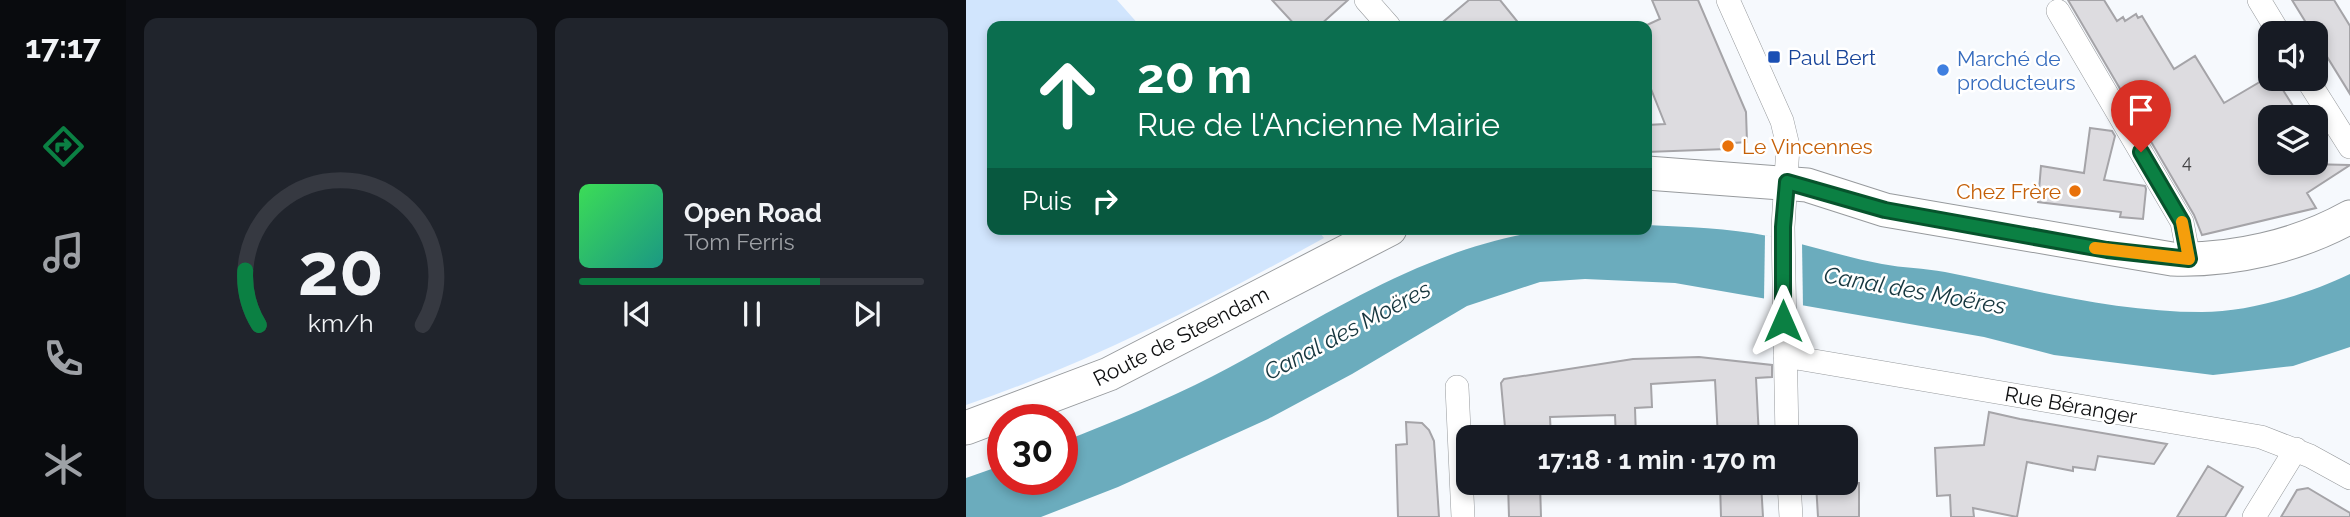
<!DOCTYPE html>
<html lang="fr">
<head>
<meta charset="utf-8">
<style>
  body { margin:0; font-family:Raleway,sans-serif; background:#20242c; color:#f1f3f6; height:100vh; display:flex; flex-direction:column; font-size:26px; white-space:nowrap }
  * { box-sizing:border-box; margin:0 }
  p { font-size:23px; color:#9ea1a6 }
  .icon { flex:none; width:38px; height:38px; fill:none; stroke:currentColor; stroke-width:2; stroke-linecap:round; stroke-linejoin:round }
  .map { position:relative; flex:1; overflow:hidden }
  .drawer { display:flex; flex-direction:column; gap:18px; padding:18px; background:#0d0f14; width:840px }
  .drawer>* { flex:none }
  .banner { position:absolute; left:21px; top:21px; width:665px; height:214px; border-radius:14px; box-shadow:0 4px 10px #0003; background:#0b6e4f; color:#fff; overflow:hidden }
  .controls { position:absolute; left:1292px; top:21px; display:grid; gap:14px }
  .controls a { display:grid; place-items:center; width:70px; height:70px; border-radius:14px; background:#171b24; box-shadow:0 4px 10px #0003; font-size:35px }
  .speed { position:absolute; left:21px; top:404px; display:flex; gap:14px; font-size:35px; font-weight:700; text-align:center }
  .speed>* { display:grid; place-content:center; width:91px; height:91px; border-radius:50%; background:#171b24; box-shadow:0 4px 10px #0003; line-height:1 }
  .speed .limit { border:10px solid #d22; background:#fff; color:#111 }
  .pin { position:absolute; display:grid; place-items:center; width:60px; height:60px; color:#fff; margin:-72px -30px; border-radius:50% 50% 50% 0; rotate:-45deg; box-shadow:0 0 7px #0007 }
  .pin .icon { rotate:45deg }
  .me { position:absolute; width:77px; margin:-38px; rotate:0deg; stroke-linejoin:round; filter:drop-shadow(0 0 5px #0008) }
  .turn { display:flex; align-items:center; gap:24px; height:147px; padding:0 35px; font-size:32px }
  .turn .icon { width:91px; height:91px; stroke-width:2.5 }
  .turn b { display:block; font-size:49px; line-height:60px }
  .then { display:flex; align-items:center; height:66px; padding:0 35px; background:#0003; gap:14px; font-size:26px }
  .drawer .tile { flex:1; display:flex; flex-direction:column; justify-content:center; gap:10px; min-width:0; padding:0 24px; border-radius:14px; background:#20242c }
  .drawer .dial { align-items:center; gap:0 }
  .dial svg { height:182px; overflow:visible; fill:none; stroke:#363941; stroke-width:7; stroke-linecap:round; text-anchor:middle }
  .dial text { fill:#f1f3f6; stroke:none }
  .song { display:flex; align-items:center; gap:21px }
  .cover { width:84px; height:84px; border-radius:10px; background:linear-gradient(135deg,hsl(130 70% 55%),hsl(170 70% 35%)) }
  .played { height:7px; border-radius:4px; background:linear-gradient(90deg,#0b8043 70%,#363941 70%) }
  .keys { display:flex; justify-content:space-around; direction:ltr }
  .drawer .tiles { flex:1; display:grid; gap:18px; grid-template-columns:repeat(2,1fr) }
  .trip { position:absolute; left:490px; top:425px; width:402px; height:70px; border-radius:14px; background:#171b24; box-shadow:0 4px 10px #0003; font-weight:700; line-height:70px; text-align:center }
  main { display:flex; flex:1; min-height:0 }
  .menu { display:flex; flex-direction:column; width:126px; justify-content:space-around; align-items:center; background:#090b0e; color:#9ea1a6 }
  .menu .icon { width:49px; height:49px }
  .menu .current { color:#0b8043 }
  .menu b { font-size:32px; color:#f1f3f6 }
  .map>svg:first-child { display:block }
</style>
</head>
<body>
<main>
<nav class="menu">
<b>17:17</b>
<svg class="icon current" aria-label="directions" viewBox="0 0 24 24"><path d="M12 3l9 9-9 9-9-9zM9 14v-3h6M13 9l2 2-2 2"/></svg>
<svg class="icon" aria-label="music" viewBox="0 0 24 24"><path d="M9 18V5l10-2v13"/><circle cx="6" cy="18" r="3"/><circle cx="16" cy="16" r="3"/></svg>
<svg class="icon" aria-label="phone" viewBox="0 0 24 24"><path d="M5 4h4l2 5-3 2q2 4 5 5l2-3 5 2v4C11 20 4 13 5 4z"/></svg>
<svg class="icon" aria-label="climate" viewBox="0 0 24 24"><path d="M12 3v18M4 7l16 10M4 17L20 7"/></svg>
</nav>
<section class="drawer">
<div class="tiles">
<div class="tile dial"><svg viewBox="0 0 100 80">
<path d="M14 69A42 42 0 1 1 86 69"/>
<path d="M14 69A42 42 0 0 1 8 45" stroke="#0b8043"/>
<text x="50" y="56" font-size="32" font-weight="700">20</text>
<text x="50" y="72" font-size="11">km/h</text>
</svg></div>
<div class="tile">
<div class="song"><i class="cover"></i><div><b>Open Road</b><p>Tom Ferris</p></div></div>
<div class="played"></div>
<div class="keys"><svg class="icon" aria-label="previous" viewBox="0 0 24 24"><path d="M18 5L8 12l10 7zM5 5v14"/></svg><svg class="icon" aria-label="pause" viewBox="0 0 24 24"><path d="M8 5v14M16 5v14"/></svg><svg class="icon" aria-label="next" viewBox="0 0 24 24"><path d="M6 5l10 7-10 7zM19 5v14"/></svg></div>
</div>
</div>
</section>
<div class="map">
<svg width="1384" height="517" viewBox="0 0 1384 517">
  <rect width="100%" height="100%" fill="#f6f9fd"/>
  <path fill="#d1e5fd" d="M0,0H151L174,26H26V229H351L358,238C242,302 126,362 0,405Z"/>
  <path fill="#6bacbd" d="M681,225C721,227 762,228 802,236C840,244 878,257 916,264C937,268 958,268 979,272C1063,289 1149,312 1236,312C1282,312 1343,294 1384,274V347L1327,366L1247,375L1088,355L1018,337L709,283L619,279L574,282L501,306L386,374L302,419L152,487L75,517H0V478L37,465V480H96V442C147,422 198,401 247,376C348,323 444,256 559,234C599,227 640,229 681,229Z"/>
  <path fill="#f6f9fd" d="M799,235L836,243L837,308L798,300Z"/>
  <path fill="#dddce0" stroke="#a5a4a8" stroke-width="2" d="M306,0H382L353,26H330Z
    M503,0H534L555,26H472Z
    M686,0H732L780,112L781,142L767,143L761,149L681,152V125L699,124L681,79V25L694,19Z
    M1102,0H1138L1151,21L1157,17L1159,21L1170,14L1172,18L1176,16L1208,69L1229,56L1258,103L1304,76V79H1310L1334,117H1304V163L1384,165L1341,193L1350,208L1236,235L1228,215Z
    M1326,0H1368L1384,26V94Z
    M1124,128L1146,131L1149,136L1138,180L1179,186L1180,189L1177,219L1154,217L1155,212L1072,202L1075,166L1118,173Z
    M733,357L806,365V377L790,378L793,438H752L749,380L685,384L686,407L669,408L670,438H650L649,415L584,417L585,438H540L535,383L538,379L667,359Z
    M1023,412L1054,419L1201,444L1188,464L1132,456L1129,470L1107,467V471L1061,462L1051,517L1007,508L1008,517H985L984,495L971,496L969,448L1018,445Z
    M440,422L456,423L463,430L468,441L473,517H432L430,445L441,444Z
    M1242,466L1277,487L1259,517H1211Z
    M542,483H574L575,517H543Z
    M754,483H795L797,517H755Z
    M850,483H893V517H852Z
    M1342,488L1384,513V517H1315L1331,490Z"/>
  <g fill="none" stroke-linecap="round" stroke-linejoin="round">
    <g stroke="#979a9d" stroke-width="24">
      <path id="street" d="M400,0L423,26
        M762,0L816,121L822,146L817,227L821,438
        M1293,0L1313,33
        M1092,11L1216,222L1223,259
        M1341,79L1384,147
        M819,356L1295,437L1344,456L1384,478
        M491,387L497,517
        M823,483L825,517
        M1288,517L1330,449"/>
    </g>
    <g stroke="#979a9d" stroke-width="35">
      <path id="secondary" d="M681,173L841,185L919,210L1206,259C1266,261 1332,246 1384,217
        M0,428L143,374L424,229"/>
    </g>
    <use href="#street" stroke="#fff" stroke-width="23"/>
    <use href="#secondary" stroke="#fff" stroke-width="33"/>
  </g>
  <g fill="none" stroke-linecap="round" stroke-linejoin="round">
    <g stroke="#07532c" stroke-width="18">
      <path id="route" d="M817,321V227L821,182L919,210L1141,250L1223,259L1216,222L1175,152"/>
    </g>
    <use href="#route" stroke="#0b8043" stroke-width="12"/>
    <path stroke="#f59e0b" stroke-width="12" d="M1129,248L1223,259L1216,222"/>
  </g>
  <rect fill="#1a4fb4" stroke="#fff" stroke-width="2.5" x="801" y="50" width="14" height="14" rx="3.5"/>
  <circle fill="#3f7fe0" stroke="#fff" stroke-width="2.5" cx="977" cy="70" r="7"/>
  <g fill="#e8710a" stroke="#fff" stroke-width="2.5">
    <circle cx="762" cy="146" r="7"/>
    <circle cx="1109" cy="191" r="7"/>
  </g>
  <g text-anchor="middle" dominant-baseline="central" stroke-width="5" stroke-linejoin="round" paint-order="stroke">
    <g font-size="18" fill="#424244">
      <text x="1221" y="161">4</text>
    </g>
    <g font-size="21" fill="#164399" stroke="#fff" text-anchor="start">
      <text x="822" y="57">Paul Bert</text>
    </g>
    <g font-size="21" fill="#366cbe" stroke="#fff" text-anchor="start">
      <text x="991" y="58">Marché de<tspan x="991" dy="24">producteurs</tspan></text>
    </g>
    <g font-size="21" fill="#c56008" stroke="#fff" text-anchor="start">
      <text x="776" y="146">Le Vincennes</text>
      <text x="1095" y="191" text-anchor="end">Chez Frère</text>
    </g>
    <g font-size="21" fill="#0e0f10" stroke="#fff">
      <text transform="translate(215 336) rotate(-27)">Route de Steendam</text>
      <text transform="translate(1105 405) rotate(10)">Rue Béranger</text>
    </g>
    <g font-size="23" font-style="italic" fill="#16363e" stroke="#fff">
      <text transform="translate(949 290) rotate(10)">Canal des Moëres</text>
      <text transform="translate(381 330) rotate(-28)">Canal des Moëres</text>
    </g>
  </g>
</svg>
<div class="controls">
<a><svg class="icon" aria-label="sound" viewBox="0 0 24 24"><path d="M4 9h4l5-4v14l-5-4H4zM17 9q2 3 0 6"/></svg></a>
<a><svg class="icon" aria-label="layers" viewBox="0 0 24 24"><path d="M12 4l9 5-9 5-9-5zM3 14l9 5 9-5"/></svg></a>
</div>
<div class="speed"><div class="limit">30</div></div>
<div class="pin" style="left:1175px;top:152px;background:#d93025"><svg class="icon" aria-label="arrive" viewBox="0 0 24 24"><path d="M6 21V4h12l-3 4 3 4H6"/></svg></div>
<svg class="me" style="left:817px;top:321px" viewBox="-20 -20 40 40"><path d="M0-17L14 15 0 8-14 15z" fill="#0b8043" stroke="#fff" stroke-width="4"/></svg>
<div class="trip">17:18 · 1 min · 170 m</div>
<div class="banner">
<div class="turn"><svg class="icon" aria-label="ahead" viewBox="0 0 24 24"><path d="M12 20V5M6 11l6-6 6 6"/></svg><div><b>20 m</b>Rue de l'Ancienne Mairie</div></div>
<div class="then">Puis<svg class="icon" aria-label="right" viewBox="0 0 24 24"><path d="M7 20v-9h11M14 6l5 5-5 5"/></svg></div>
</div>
</div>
</main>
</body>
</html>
